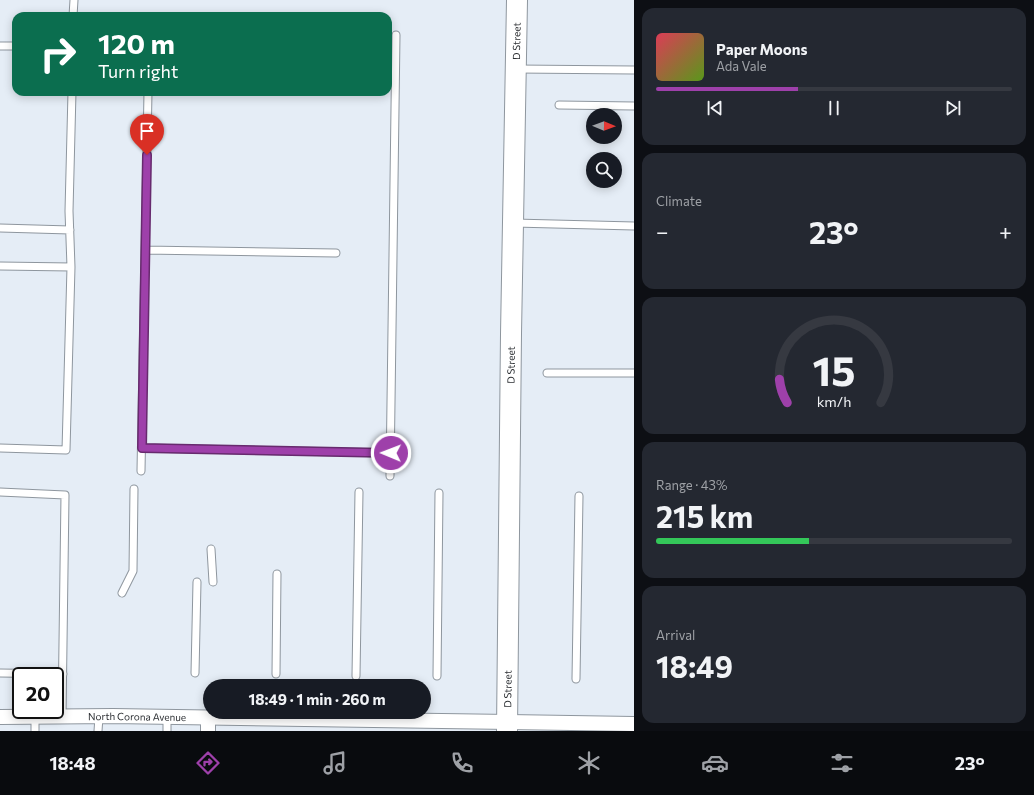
<!DOCTYPE html>
<html lang="en">
<head>
<meta charset="utf-8">
<style>
  body { margin:0; font-family:Commissioner,sans-serif; background:#242831; color:#f1f3f6; height:100vh; display:flex; flex-direction:column; font-size:15px; white-space:nowrap }
  * { box-sizing:border-box; margin:0 }
  p { font-size:13px; color:#9ea1a6 }
  .icon { flex:none; width:22px; height:22px; fill:none; stroke:currentColor; stroke-width:2; stroke-linecap:round; stroke-linejoin:round }
  .map { position:relative; flex:1; overflow:hidden }
  .side { display:flex; flex-direction:column; gap:8px; padding:8px; background:#0d0f14; width:400px }
  .side>* { flex:none }
  .hud { position:absolute; left:12px; top:12px; width:380px; height:84px; border-radius:12px; box-shadow:0 2px 10px #0003; background:#0b6e4f; color:#fff; overflow:hidden }
  .needle { width:26px; rotate:91deg }
  .tools { position:absolute; left:586px; top:108px; display:grid; gap:8px }
  .tools a { display:grid; place-items:center; width:36px; height:36px; border-radius:50%; background:#171b24; box-shadow:0 2px 10px #0003; font-size:20px }
  .speed { position:absolute; left:12px; top:667px; display:flex; gap:8px; font-size:20px; font-weight:700; text-align:center }
  .speed>* { display:grid; place-content:center; width:52px; height:52px; border-radius:50%; background:#171b24; box-shadow:0 2px 10px #0003; line-height:1 }
  .speed .limit { border:2px solid #111; border-radius:6px; background:#fff; color:#111 }
  .pin { position:absolute; display:grid; place-items:center; width:34px; height:34px; color:#fff; margin:-41px -17px; border-radius:50% 50% 50% 0; rotate:-45deg; box-shadow:0 0 4px #0007 }
  .pin .icon { rotate:45deg }
  .me { position:absolute; width:44px; margin:-22px; rotate:271deg; stroke-linejoin:round; filter:drop-shadow(0 0 3px #0008) }
  .turn { display:flex; align-items:center; gap:14px; height:84px; padding:0 20px; font-size:18px }
  .turn .icon { width:52px; height:52px; stroke-width:2.5 }
  .turn b { display:block; font-size:28px; line-height:34px }
  .big { font-size:30px; font-weight:700; line-height:1.1 }
  .side .widget { flex:1; display:flex; flex-direction:column; justify-content:center; gap:6px; min-width:0; padding:0 14px; border-radius:12px; background:#242831 }
  .side .dial { align-items:center; gap:0 }
  .dial svg { height:104px; overflow:visible; fill:none; stroke:#363941; stroke-width:7; stroke-linecap:round; text-anchor:middle }
  .dial text { fill:#f1f3f6; stroke:none }
  .song { display:flex; align-items:center; gap:12px }
  .cover { width:48px; height:48px; border-radius:6px; background:linear-gradient(135deg,hsl(350 70% 55%),hsl(90 70% 35%)) }
  .played { height:4px; border-radius:2px; background:linear-gradient(90deg,#9e40aa 40%,#363941 40%) }
  .keys { display:flex; justify-content:space-around; direction:ltr }
  .heat { display:flex; justify-content:space-between; align-items:center; font-size:22px; direction:ltr }
  .charge { height:6px; border-radius:3px; background:linear-gradient(90deg,#34c759 43%,#363941 0) }
  .trip { position:absolute; left:203px; top:679px; width:228px; height:40px; border-radius:20px; background:#171b24; box-shadow:0 2px 10px #0003; font-weight:700; line-height:40px; text-align:center }
  .tab-bar { display:flex; height:64px; justify-content:space-around; align-items:center; background:#090b0e; color:#9ea1a6 }
  .tab-bar .icon { width:28px; height:28px }
  .tab-bar .active { color:#9e40aa }
  .tab-bar b { font-size:18px; color:#f1f3f6 }
  main { display:flex; flex:1; min-height:0 }
  .map>svg:first-child { display:block }
</style>
</head>
<body>
<main>
<div class="map">
<svg width="634" height="731" viewBox="0 0 634 731">
  <rect width="100%" height="100%" fill="#e5edf6"/>
  <g fill="none" stroke-linecap="round" stroke-linejoin="round">
    <g stroke="#8e969e" stroke-width="9">
      <path id="lane" d="M73,16L74,0
        M0,46H16
        M516,69L634,70
        M559,105L634,106
        M514,223L634,226
        M0,228L70,230
        M145,250L336,253
        M0,266L71,267L66,450L0,448
        M71,267L69,211L72,92
        M547,373H634
        M142,448L391,453
        M141,471L148,92
        M390,476L396,35
        M0,492L65,495L62,717
        M211,549L213,582
        M122,593L133,571L134,489
        M0,673L63,674
        M195,673L197,582
        M276,674L277,574
        M356,676L359,492
        M437,676L439,493
        M576,679L579,496
        M35,718V731
        M98,731L99,717
        M167,731V717"/>
    </g>
    <g stroke="#8e969e" stroke-width="16">
      <g id="street">
        <path id="s1" d="M0,717L113,716L634,724"/>
        <path d="M208,731V718"/>
      </g>
    </g>
    <g stroke="#8e969e" stroke-width="22">
      <g id="secondary">
        <path id="s2" d="M507,731L511,334L517,0"/>
      </g>
    </g>
    <use href="#lane" stroke="#fff" stroke-width="7"/>
    <use href="#street" stroke="#fff" stroke-width="14"/>
    <use href="#secondary" stroke="#fff" stroke-width="20"/>
  </g>
  <g fill="none" stroke-linecap="round" stroke-linejoin="round">
    <g stroke="#672a6e" stroke-width="10">
      <path id="route" d="M147,155L142,448L391,453"/>
    </g>
    <use href="#route" stroke="#9e40aa" stroke-width="7"/>
  </g>
  <g text-anchor="middle" dominant-baseline="central" stroke-width="3" stroke-linejoin="round" paint-order="stroke">
    <g font-size="10" fill="#2c2f33" stroke="#f6fafd">
      <text stroke="none"><textPath href="#s2" startOffset="690">D Street</textPath></text>
      <text stroke="none"><textPath href="#s2" startOffset="366">D Street</textPath></text>
      <text stroke="none"><textPath href="#s2" startOffset="42">D Street</textPath></text>
      <text stroke="none"><textPath href="#s1" startOffset="137">North Corona Avenue</textPath></text>
    </g>
  </g>
</svg>
<div class="tools">
<a><svg class="needle" viewBox="-14 -14 28 28"><path d="M0-13l5 13h-10z" fill="#e53935"/><path d="M0 13l5-13h-10z" fill="#9ea1a6"/></svg></a>
<a><svg class="icon" aria-label="search" viewBox="0 0 24 24"><circle cx="10" cy="10" r="6"/><path d="M15 15l6 6"/></svg></a>
</div>
<div class="speed"><div class="limit">20</div></div>
<div class="pin" style="left:147px;top:155px;background:#d93025"><svg class="icon" aria-label="arrive" viewBox="0 0 24 24"><path d="M6 21V4h12l-3 4 3 4H6"/></svg></div>
<svg class="me" style="left:391px;top:453px" viewBox="-20 -20 40 40"><circle r="17" fill="#9e40aa" stroke="#fff" stroke-width="3"/><path d="M0-11L8 9 0 5-8 9z" fill="#fff"/></svg>
<div class="trip">18:49 · 1 min · 260 m</div>
<div class="hud">
<div class="turn"><svg class="icon" aria-label="right" viewBox="0 0 24 24"><path d="M7 20v-9h11M14 6l5 5-5 5"/></svg><div><b>120 m</b>Turn right</div></div>
</div>
</div>
<section class="side">
<div class="widget">
<div class="song"><i class="cover"></i><div><b>Paper Moons</b><p>Ada Vale</p></div></div>
<div class="played"></div>
<div class="keys"><svg class="icon" aria-label="previous" viewBox="0 0 24 24"><path d="M18 5L8 12l10 7zM5 5v14"/></svg><svg class="icon" aria-label="pause" viewBox="0 0 24 24"><path d="M8 5v14M16 5v14"/></svg><svg class="icon" aria-label="next" viewBox="0 0 24 24"><path d="M6 5l10 7-10 7zM19 5v14"/></svg></div>
</div>
<div class="widget"><p>Climate</p>
<div class="heat"><a>−</a><b class="big">23°</b><a>+</a></div>
</div>
<div class="widget dial"><svg viewBox="0 0 100 80">
<path d="M14 69A42 42 0 1 1 86 69"/>
<path d="M14 69A42 42 0 0 1 8 51" stroke="#9e40aa"/>
<text x="50" y="56" font-size="32" font-weight="700">15</text>
<text x="50" y="72" font-size="11">km/h</text>
</svg></div>
<div class="widget"><p>Range · 43%</p><b class="big">215 km</b><div class="charge"></div></div>
<div class="widget"><p>Arrival</p><b class="big">18:49</b></div>
</section>
</main>
<nav class="tab-bar">
<b>18:48</b>
<svg class="icon active" aria-label="directions" viewBox="0 0 24 24"><path d="M12 3l9 9-9 9-9-9zM9 14v-3h6M13 9l2 2-2 2"/></svg>
<svg class="icon" aria-label="music" viewBox="0 0 24 24"><path d="M9 18V5l10-2v13"/><circle cx="6" cy="18" r="3"/><circle cx="16" cy="16" r="3"/></svg>
<svg class="icon" aria-label="phone" viewBox="0 0 24 24"><path d="M5 4h4l2 5-3 2q2 4 5 5l2-3 5 2v4C11 20 4 13 5 4z"/></svg>
<svg class="icon" aria-label="climate" viewBox="0 0 24 24"><path d="M12 3v18M4 7l16 10M4 17L20 7"/></svg>
<svg class="icon" aria-label="car" viewBox="0 0 24 24"><path d="M5 17H2v-5l4-1 3-4h7l3 4 3 1v5h-3M9 17h6M6 11h13"/><circle cx="7" cy="17" r="2"/><circle cx="17" cy="17" r="2"/></svg>
<svg class="icon" aria-label="filters" viewBox="0 0 24 24"><path d="M4 7h16M4 17h16"/><circle cx="9" cy="7" r="2"/><circle cx="15" cy="17" r="2"/></svg>
<b>23°</b>
</nav>
</body>
</html>
